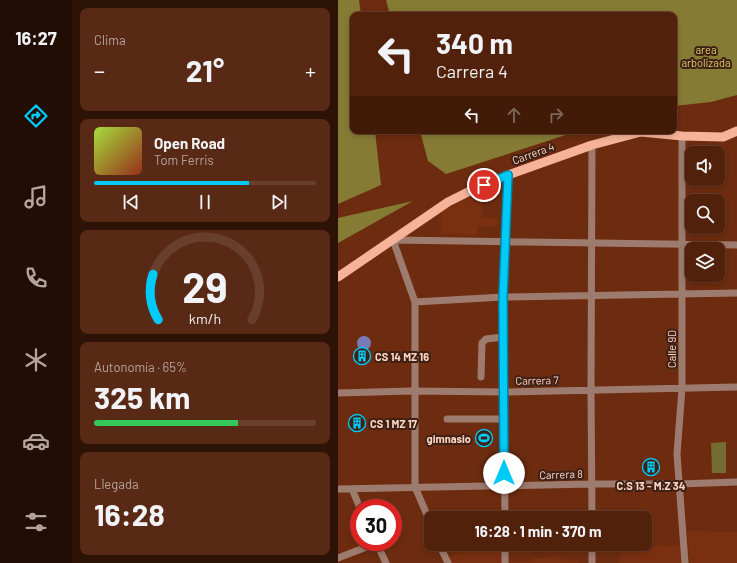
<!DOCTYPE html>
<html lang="es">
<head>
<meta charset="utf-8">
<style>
  body { margin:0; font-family:Barlow,sans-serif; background:#582914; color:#f1f3f6; height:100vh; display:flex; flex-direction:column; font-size:15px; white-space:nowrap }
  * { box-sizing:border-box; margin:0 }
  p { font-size:13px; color:#b5a39d }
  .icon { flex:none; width:22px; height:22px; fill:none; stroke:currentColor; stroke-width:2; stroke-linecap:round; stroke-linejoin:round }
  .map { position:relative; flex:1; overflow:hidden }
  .side { display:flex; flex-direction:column; gap:8px; padding:8px; background:#2d1206; width:266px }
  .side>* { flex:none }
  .guide { position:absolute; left:12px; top:12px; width:327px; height:122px; border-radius:8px; box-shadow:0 2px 6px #0003,0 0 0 1px #683e2c; background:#52210b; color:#f1f3f6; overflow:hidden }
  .fabs { position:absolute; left:347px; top:146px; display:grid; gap:8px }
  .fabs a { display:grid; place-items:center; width:40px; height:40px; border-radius:8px; background:#52210b; box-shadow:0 2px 6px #0003,0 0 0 1px #683e2c; font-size:20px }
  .speed { position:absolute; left:12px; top:499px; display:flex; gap:8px; font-size:20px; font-weight:700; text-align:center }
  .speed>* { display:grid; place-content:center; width:52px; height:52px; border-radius:50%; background:#52210b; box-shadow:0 2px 6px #0003,0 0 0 1px #683e2c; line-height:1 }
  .speed .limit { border:6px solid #d22; background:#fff; color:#111 }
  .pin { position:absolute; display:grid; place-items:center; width:34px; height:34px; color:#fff; margin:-17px; border:2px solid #fff; border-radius:50%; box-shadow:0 1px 4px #0007 }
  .me { position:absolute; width:44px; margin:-22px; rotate:0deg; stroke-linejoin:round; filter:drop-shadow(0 0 3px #0008) }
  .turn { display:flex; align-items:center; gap:14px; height:84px; padding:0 20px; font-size:18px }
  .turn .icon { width:52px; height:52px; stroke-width:2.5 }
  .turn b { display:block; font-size:28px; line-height:34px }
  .lanes { display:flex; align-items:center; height:38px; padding:0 20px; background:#0003; justify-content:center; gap:20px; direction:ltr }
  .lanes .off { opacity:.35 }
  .big { font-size:30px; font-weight:700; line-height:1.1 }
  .side .widget { flex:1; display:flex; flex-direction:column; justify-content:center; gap:6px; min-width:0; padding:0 14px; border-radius:8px; background:#582914 }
  .side .dial { align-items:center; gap:0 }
  .dial svg { height:104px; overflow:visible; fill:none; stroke:#683e2c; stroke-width:7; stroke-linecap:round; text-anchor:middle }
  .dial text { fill:#f1f3f6; stroke:none }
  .song { display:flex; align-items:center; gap:12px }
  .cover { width:48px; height:48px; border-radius:6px; background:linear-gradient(135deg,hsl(80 70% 55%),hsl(10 70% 35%)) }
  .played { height:4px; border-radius:2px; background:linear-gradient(90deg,#00cbf8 70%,#683e2c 70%) }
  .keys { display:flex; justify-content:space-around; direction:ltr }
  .heat { display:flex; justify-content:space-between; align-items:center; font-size:22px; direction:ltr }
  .charge { height:6px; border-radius:3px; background:linear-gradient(90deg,#34c759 65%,#683e2c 0) }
  .trip { position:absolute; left:86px; top:511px; width:228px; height:40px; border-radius:8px; background:#52210b; box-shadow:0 2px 6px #0003,0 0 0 1px #683e2c; font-weight:700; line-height:40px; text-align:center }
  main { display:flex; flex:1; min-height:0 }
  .tabs { display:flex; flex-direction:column; width:72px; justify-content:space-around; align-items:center; background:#210d04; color:#b5a39d }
  .tabs .icon { width:28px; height:28px }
  .tabs .current { color:#00cbf8 }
  .tabs b { font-size:18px; color:#f1f3f6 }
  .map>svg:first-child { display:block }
</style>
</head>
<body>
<main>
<nav class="tabs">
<b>16:27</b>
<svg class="icon current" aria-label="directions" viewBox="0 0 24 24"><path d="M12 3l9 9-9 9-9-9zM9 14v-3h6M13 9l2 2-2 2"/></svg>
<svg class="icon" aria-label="music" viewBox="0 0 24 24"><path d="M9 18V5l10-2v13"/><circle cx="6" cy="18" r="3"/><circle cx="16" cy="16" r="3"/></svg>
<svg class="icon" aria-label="phone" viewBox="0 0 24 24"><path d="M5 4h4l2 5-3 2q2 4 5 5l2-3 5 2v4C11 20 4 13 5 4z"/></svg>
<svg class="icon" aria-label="climate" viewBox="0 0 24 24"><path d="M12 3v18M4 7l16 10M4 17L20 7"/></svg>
<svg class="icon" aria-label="car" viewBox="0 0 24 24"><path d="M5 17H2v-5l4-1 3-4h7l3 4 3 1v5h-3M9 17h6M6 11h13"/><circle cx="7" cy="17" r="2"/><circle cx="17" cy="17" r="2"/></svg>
<svg class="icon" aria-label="filters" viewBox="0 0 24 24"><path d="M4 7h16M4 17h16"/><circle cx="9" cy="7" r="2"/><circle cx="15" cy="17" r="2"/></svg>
</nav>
<section class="side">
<div class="widget"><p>Clima</p>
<div class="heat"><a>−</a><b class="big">21°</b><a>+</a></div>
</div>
<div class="widget">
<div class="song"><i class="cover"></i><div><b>Open Road</b><p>Tom Ferris</p></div></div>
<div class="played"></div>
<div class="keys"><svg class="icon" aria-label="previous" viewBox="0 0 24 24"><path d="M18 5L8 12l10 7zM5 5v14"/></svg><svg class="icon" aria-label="pause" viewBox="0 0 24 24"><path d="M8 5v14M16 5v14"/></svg><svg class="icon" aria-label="next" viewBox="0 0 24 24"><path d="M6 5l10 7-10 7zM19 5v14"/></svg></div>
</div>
<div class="widget dial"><svg viewBox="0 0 100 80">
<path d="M14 69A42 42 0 1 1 86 69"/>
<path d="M14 69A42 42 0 0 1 10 34" stroke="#00cbf8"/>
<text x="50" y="56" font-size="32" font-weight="700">29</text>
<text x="50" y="72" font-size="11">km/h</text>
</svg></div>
<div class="widget"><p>Autonomía · 65%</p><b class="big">325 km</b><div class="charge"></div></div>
<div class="widget"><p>Llegada</p><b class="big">16:28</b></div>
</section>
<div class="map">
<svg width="399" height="563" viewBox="0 0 399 563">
  <rect width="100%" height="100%" fill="#6d2c0f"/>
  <path fill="#7a3010" d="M145,190L144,218L159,219V226H139V235L103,234L104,211Z
    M349,531L399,532V563H352Z
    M345,543L347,563H281L283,544H304V546H339Z
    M142,544L145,550L167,548V562H194L195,558L222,557L223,560L239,561L240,563H110L107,558Z"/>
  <path fill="#746c31" d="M388,442V473H374L373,443Z"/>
  <path fill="#857b35" d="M0,0H21L23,15H15V131H37L43,185L0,204Z
    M48,0H399V95L373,102L336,106V15H52Z
    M82,131H240L108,174L90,161Z
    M75,201L0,243V218Z"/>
  <path fill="#797bb8" d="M19 343a7 7 0 1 1 14 0a7 7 0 1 1-14 0Z"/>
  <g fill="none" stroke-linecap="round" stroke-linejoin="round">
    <path stroke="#9d7c6f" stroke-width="7" d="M344,136V388L339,454L347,563
      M77,302L165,297L399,293
      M143,377L144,343L148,339L165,337
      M0,393L73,391L166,392L399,387
      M109,419H166
      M0,489L254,484H341L399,482
      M14,489L22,508
      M167,518L165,297L170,175
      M254,518L253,390L254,145
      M93,524L77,487V302L55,240L399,245
      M38,542L48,563
      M101,544L110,563
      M167,544V563
      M254,544V563
      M0,558L39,543"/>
    <path stroke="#f6b399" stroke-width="9" d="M0,277L110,202L134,190L170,175L254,145L303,132L344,136L385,137L399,131"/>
  </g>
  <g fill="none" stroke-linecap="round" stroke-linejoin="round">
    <g stroke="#0084a1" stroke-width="10">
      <path id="route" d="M146,185L170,175L165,297L166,473"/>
    </g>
    <use href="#route" stroke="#00cbf8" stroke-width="7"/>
  </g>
  <defs>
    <g id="building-ring" transform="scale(0.9)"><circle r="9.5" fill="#3e2014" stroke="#00cbf8" stroke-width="1.5"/><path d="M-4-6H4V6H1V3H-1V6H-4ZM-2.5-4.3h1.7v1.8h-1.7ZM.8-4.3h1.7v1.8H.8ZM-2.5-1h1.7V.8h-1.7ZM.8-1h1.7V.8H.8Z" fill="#00cbf8"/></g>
    <g id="stadium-ring" transform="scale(0.9)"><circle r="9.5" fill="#3e2014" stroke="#00cbf8" stroke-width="1.5"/><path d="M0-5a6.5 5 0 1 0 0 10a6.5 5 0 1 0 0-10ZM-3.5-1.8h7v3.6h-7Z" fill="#00cbf8"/></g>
  </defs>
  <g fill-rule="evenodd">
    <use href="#building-ring" x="24" y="356"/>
    <use href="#building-ring" x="19" y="423"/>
    <use href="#stadium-ring" x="146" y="438"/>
    <use href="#building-ring" x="313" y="467"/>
  </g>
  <g text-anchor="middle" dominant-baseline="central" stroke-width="4" stroke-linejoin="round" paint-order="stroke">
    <g font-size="11" fill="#dcce6b" stroke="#3e2014">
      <text x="368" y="49">area<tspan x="368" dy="13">arbolizada</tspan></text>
    </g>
    <g font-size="11" fill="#fed6c6" stroke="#3e2014">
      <text transform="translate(195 153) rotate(-20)">Carrera 4</text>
      <text transform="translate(333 349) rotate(-90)">Calle 9D</text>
      <text transform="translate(199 380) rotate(-1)">Carrera 7</text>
      <text transform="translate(223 474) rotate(-2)">Carrera 8</text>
    </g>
    <g font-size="11" font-weight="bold" fill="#fed6c6" stroke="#3e2014" text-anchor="start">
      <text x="37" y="356">CS 14 MZ 16</text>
      <text x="32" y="423">CS 1 MZ 17</text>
      <text x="133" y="438" text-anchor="end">gimnasio</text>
      <text x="313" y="485" text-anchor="middle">C.S 13 - M.Z 34</text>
    </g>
  </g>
</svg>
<div class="fabs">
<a><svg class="icon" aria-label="sound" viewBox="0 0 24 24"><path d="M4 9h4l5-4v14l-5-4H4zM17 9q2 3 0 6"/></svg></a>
<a><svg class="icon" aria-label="search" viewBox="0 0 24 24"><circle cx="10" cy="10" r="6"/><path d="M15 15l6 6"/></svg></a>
<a><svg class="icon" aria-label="layers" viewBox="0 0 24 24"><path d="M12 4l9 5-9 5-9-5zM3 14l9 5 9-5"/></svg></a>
</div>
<div class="speed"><div class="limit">30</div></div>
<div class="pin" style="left:146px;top:185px;background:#d93025"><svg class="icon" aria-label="arrive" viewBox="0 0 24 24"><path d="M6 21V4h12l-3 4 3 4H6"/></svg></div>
<svg class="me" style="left:166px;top:473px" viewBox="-20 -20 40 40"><circle r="19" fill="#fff"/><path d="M0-13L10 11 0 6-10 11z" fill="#00cbf8"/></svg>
<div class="trip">16:28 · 1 min · 370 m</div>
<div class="guide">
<div class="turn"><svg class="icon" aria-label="left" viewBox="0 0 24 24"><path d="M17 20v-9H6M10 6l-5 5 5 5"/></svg><div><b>340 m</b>Carrera 4</div></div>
<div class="lanes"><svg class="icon" aria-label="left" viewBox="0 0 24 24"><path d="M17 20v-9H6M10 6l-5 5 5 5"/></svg><svg class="icon off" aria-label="ahead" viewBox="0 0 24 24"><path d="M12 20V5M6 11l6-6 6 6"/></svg><svg class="icon off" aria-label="right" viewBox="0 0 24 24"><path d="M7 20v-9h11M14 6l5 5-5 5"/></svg></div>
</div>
</div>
</main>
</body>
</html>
